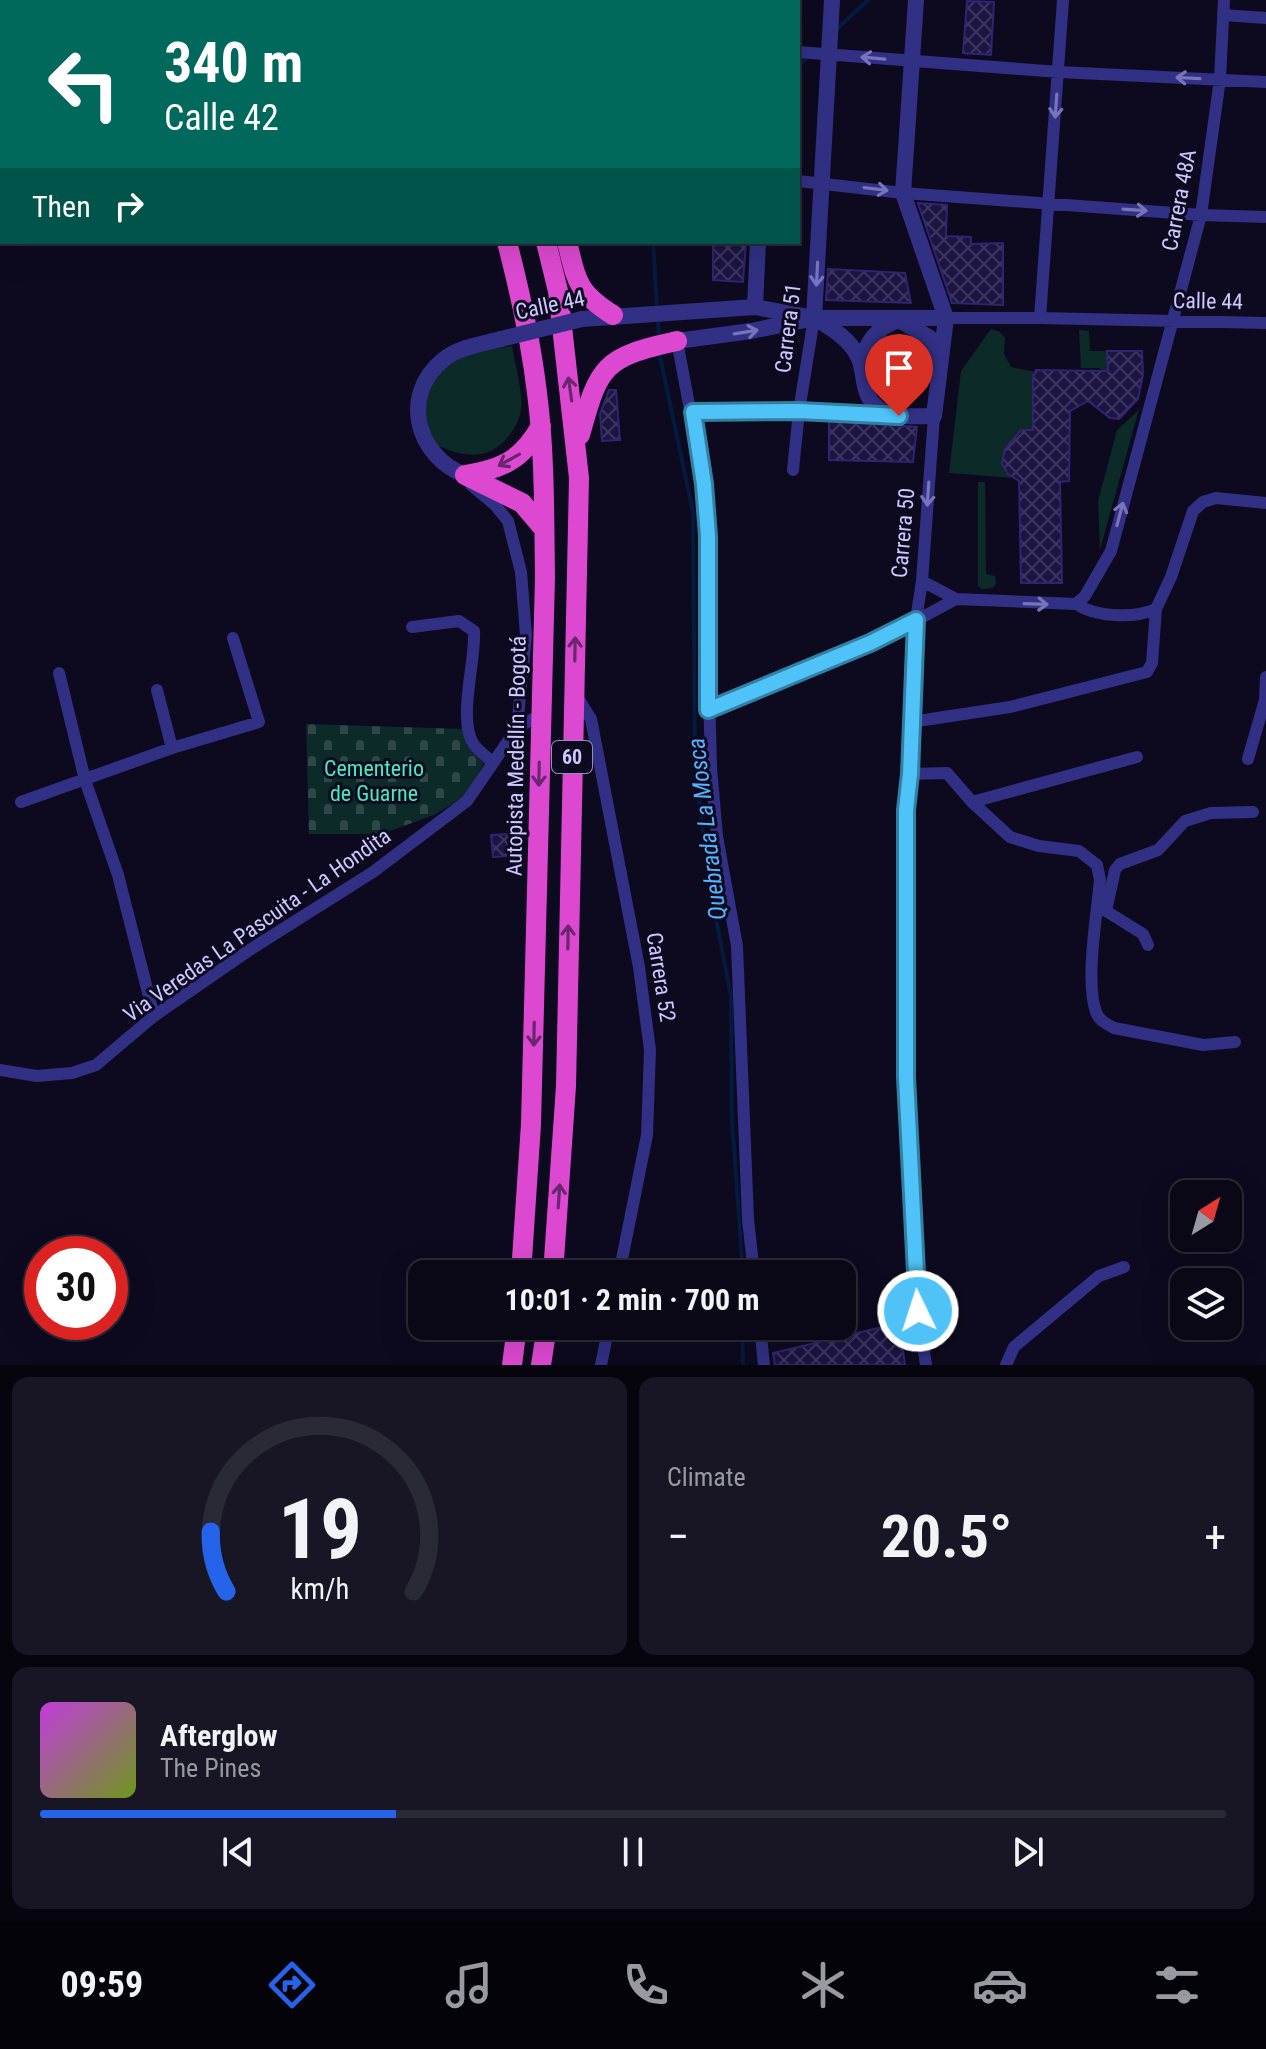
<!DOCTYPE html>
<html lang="en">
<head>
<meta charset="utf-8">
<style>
  body { margin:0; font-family:"Roboto Condensed",sans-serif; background:#181624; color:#f1f3f6; height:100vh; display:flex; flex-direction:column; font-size:30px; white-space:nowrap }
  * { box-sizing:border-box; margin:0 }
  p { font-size:26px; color:#999aa1 }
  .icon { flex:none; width:44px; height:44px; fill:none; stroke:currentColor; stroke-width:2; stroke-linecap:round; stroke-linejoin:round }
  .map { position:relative; height:1365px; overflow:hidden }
  .drawer { display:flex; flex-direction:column; gap:12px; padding:12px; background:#06040d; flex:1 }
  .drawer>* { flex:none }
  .banner { position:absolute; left:0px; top:0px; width:800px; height:244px; box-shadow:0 8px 32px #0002,0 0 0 2px #2a2936; background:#00695c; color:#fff; overflow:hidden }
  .needle { width:52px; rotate:37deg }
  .fabs { position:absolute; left:1170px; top:1180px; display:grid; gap:16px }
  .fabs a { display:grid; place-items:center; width:72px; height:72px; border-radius:16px; background:#0a0817; box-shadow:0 8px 32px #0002,0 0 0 2px #2a2936; font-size:40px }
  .speed { position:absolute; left:24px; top:1236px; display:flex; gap:16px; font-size:40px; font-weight:700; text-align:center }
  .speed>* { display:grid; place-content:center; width:104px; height:104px; border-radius:50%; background:#0a0817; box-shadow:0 8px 32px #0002,0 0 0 2px #2a2936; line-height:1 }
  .speed .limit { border:12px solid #d22; background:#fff; color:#111 }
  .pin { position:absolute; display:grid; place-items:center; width:68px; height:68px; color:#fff; margin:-82px -34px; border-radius:50% 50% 50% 0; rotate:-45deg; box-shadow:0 0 8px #0007 }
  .pin .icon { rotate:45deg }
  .me { position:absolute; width:88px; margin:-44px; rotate:356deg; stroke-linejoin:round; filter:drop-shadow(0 0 6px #0008) }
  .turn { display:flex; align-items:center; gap:28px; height:168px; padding:0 32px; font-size:36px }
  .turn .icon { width:104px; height:104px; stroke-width:2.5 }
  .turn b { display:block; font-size:56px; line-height:68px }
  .then { display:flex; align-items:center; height:76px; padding:0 32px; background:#0003; gap:16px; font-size:30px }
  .big { font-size:60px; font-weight:700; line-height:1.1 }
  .drawer .tile { flex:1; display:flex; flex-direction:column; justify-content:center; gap:12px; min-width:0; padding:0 28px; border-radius:16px; background:#181624 }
  .drawer .dial { align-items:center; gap:0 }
  .dial svg { height:208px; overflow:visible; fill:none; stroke:#2a2936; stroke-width:7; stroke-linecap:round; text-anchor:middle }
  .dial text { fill:#f1f3f6; stroke:none }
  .song { display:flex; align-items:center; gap:24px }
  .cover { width:96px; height:96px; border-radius:12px; background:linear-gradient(135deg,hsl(290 70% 55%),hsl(80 70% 35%)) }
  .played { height:8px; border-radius:4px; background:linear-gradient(90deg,#2563eb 30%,#2a2936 30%) }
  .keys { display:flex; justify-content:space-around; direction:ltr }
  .heat { display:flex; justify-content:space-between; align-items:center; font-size:44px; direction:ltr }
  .drawer .tiles { flex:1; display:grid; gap:12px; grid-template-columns:1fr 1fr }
  .tile:last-child { grid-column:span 2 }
  .trip { position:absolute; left:408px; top:1260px; width:448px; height:80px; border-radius:16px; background:#0a0817; box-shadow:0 8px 32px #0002,0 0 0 2px #2a2936; font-weight:700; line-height:80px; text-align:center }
  .tabs { display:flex; height:128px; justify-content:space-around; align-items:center; background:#040309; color:#999aa1 }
  .tabs .icon { width:56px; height:56px }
  .tabs .on { color:#2563eb }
  .tabs b { font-size:36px; color:#f1f3f6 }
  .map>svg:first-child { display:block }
</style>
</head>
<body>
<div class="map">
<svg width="1266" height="1365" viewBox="0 0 1266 1365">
  <defs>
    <pattern id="cemetery-stones" width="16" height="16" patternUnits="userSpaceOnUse" patternTransform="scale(2)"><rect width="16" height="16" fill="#0c2a28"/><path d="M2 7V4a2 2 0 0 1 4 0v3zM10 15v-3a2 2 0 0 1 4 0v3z" fill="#2e4748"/></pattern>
    <pattern id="building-cross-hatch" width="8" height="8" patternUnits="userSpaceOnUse" patternTransform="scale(2)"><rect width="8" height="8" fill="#1c1442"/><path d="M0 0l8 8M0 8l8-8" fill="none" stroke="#3c355e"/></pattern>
  </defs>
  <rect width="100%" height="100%" fill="#0d0a1f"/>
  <path fill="#0c2a28" d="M991,329L1000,332L1005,338L1004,354L1011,367L1035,372L1033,430H1021C1008,445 992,463 1014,478L949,473L961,371Z
    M1079,330L1089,331L1090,351H1107L1109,377L1099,368H1081Z
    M892,338C931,350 938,387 898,402C875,392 867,374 872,350Z
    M512,346C515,364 523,392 521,409C520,419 514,430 508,437C487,463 461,456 434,444L421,413L427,387L440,368L465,353Z
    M1140,409H1139L1100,550L1098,501L1117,430Z
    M978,482H985L986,574L995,576L996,583L993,588L982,589L978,586Z"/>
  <path fill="url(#cemetery-stones)" d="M306,724L463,729L467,746L484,764L465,796L436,814L382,834H309Z"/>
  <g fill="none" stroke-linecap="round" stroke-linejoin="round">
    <path stroke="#041a3f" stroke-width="4" d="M638,0L639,2
      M838,28L868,0
      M798,67L806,59
      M653,242L657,307
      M658,316L659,339
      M659,352L693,512L695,764L709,883L731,996L732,1120L743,1274
      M742,1326L743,1365"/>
  </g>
  <path fill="url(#building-cross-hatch)" stroke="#312371" stroke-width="2" d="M967,1L994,2L991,55L963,53Z
    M918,203L947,205L946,236L971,237V244L1003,243V305L952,303Z
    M713,242H746L743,282L713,280Z
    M828,269L905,273L911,303L826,300Z
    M1107,351H1142L1143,375L1138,399L1119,419L1110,418L1088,401L1070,411L1069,481L1060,482L1062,583H1021L1019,481L1008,474L1002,464L1005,449L1021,430H1033V376L1036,370L1108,371Z
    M609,390H616L620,440L602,441L600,414Z
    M829,421L917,427L913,462L829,460Z
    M510,834L512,856L493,857L491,835Z
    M899,1323L905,1365H775L773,1353Z"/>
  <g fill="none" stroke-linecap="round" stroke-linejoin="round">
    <path stroke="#313084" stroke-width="12" d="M527,2L531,0
      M712,2V0
      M1223,15L1266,18
      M798,52L1059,72L1266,82
      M798,181L903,193L1201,215L1266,217
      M946,318H1040L1266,323
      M1040,318L1063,0
      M677,341L704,484L708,536L707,613L711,768L717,836L737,946L748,1219L754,1274
      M693,412L799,411L889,415
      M793,470L799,411L814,318
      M471,485L495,505L508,521L521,572L526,635L517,728
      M922,581L956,599L1076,604L1085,596L1111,551L1201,215L1220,79L1224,0
      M1076,604C1096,617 1133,619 1156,609
      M412,627L459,621L474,631C476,661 457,720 474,745C479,751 487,757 493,763
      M59,673L85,780L118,875L154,1016
      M157,690L172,748
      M576,695L591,719L639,967L650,1050L647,1135L619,1274
      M708,710L893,633L956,599
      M911,722L1010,707L1147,672L1152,663L1156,609L1171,577L1193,511L1203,502L1216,498L1266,503
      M1248,759L1265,700L1266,677
      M910,774L947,773L972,802L1010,837L1039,846L1079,851L1097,865L1100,880C1097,914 1085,981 1096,1012C1099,1021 1107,1024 1114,1028L1203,1045L1235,1042
      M21,802L172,748L259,722L233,638
      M972,802L1137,757
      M1097,909L1106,911L1115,870L1120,864L1158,850L1185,821L1211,813L1253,812
      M1106,911L1143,934L1148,945
      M0,1070L37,1076L72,1073L96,1065L154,1016L248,951L373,872L467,801L517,728L540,715
      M760,1326L764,1365
      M601,1365L609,1326
      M926,1365L918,1311L906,1077V810L910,774L916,620L922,581L934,416
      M1006,1365L1014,1347L1099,1276L1124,1267"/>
    <path stroke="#313084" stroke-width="16" d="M656,0L657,2
      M755,307L758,242
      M814,318C832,328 853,341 860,361C865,377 862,396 878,408C894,419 916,416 934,416L946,318L903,193L916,0
      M814,318L832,0
      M582,319L755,307L814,318H946
      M677,341L751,331L805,320
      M861,365C866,342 876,328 899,320L930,338L939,360
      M465,475C416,456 400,395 443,360C458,347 482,344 501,339"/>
    <path stroke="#dc49d0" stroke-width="20" d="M410,0L411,2
      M447,0L448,2
      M507,242C520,292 531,342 537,393C545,454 544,516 545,577L531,1124L521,1274
      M546,242L558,291L579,478L566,1086L553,1274
      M567,242C577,282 577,292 613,315
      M580,435C599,365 604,357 677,341
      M465,475L522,503L544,529
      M465,475C502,469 522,460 541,426
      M512,1365L517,1326
      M541,1365L547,1326"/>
    <path stroke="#313084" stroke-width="16" d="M501,339L582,319"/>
  </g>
  <defs><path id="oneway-shaft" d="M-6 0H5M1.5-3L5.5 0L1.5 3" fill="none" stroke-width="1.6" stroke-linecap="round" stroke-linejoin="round" transform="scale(2)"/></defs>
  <g stroke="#7774bb">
    <use href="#oneway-shaft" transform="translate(873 58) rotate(-175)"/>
    <use href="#oneway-shaft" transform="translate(1188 78) rotate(-177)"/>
    <use href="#oneway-shaft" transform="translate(1056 106) rotate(94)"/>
    <use href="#oneway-shaft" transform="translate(876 189) rotate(7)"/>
    <use href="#oneway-shaft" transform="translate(1135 210) rotate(4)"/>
    <use href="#oneway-shaft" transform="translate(817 274) rotate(93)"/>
    <use href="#oneway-shaft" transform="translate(746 332) rotate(-9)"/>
    <use href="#oneway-shaft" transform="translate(928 494) rotate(94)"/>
    <use href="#oneway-shaft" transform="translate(1120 514) rotate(-75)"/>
    <use href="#oneway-shaft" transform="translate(1036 604) rotate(2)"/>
  </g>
  <g stroke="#6a266f">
    <use href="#oneway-shaft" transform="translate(570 389) rotate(-98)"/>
    <use href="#oneway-shaft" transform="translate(509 460) rotate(151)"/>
    <use href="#oneway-shaft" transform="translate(575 649) rotate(-89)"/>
    <use href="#oneway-shaft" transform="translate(539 774) rotate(91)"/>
    <use href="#oneway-shaft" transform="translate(568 937) rotate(-89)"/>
    <use href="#oneway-shaft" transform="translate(534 1034) rotate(91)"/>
    <use href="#oneway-shaft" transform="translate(559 1196) rotate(-86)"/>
  </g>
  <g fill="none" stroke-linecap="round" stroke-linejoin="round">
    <g stroke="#337fa1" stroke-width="20">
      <path id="route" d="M899,416L799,411L693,412L704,484L708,536V710L870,643L916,620L910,774L906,810V1077L918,1311"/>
    </g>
    <use href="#route" stroke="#4fc3f7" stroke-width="14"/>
  </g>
  <g text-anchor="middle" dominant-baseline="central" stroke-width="6" stroke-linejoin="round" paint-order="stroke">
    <rect fill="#0d0a1f" stroke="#938fbc" stroke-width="2" x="552" y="741" width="40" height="32" rx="6"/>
    <g font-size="20" font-weight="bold" fill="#cdc8ff">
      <text x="572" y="757">60</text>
    </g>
    <g font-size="22" fill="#cdc8ff" stroke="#0d0a1f">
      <text transform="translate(1179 200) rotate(-79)">Carrera 48A</text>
      <text transform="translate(1208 301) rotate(1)">Calle 44</text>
      <text transform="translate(550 305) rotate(-12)">Calle 44</text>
      <text transform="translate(788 328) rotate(-83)">Carrera 51</text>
      <text transform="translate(903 533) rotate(-85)">Carrera 50</text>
      <text transform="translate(516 756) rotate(-89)">Autopista Medellín - Bogotá</text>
      <text transform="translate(257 925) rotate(-35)">Via Veredas La Pascuita - La Hondita</text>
      <text transform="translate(661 977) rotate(81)">Carrera 52</text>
    </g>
    <g font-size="22" fill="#48ebbf" stroke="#0d0a1f">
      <text x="374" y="768">Cementerio<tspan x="374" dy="25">de Guarne</tspan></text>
    </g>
    <g font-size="24" font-style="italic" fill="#56b4ff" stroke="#0d0a1f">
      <text transform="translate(707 829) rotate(-97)">Quebrada La Mosca</text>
    </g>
  </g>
</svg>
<div class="fabs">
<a><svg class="needle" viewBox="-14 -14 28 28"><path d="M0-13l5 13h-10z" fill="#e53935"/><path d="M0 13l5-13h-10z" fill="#999aa1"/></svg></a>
<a><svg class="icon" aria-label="layers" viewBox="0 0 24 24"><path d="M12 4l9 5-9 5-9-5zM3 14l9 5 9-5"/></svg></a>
</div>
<div class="speed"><div class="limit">30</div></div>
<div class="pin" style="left:899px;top:416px;background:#d93025"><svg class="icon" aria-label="arrive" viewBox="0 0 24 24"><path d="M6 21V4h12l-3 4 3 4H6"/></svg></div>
<svg class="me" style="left:918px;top:1311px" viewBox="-20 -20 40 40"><circle r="17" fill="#4fc3f7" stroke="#fff" stroke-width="3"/><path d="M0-11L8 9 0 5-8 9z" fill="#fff"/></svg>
<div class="trip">10:01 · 2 min · 700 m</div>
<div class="banner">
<div class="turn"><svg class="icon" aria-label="left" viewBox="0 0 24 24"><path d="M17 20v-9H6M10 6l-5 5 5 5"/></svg><div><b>340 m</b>Calle 42</div></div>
<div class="then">Then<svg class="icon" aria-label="right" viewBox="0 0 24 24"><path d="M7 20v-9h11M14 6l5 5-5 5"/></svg></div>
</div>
</div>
<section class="drawer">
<div class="tiles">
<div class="tile dial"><svg viewBox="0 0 100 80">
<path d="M14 69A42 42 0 1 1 86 69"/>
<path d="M14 69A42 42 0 0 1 8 46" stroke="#2563eb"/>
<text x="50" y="56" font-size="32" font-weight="700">19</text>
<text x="50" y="72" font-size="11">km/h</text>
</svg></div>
<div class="tile"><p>Climate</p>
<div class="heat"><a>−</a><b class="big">20.5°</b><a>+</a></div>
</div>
<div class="tile">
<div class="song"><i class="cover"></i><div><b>Afterglow</b><p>The Pines</p></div></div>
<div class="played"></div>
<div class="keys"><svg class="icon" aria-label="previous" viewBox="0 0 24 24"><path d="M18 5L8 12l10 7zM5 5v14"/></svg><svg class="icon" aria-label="pause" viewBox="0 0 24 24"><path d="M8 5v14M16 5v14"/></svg><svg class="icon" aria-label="next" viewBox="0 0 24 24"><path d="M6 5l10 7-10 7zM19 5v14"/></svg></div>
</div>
</div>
</section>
<nav class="tabs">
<b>09:59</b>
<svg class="icon on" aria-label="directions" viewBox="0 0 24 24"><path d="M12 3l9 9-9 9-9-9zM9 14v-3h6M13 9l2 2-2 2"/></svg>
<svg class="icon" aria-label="music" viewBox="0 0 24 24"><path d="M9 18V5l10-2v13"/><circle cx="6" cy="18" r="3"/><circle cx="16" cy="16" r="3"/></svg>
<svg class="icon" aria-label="phone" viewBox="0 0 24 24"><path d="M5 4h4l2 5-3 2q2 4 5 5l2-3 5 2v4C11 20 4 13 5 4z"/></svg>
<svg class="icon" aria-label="climate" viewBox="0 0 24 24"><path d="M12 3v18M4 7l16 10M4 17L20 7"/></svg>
<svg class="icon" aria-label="car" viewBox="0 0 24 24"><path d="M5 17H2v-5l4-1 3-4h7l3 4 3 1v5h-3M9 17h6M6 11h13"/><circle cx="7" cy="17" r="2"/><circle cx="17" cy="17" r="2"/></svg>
<svg class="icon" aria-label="filters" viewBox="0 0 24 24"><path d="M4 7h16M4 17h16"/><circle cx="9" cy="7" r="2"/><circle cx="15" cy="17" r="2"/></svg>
</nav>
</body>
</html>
